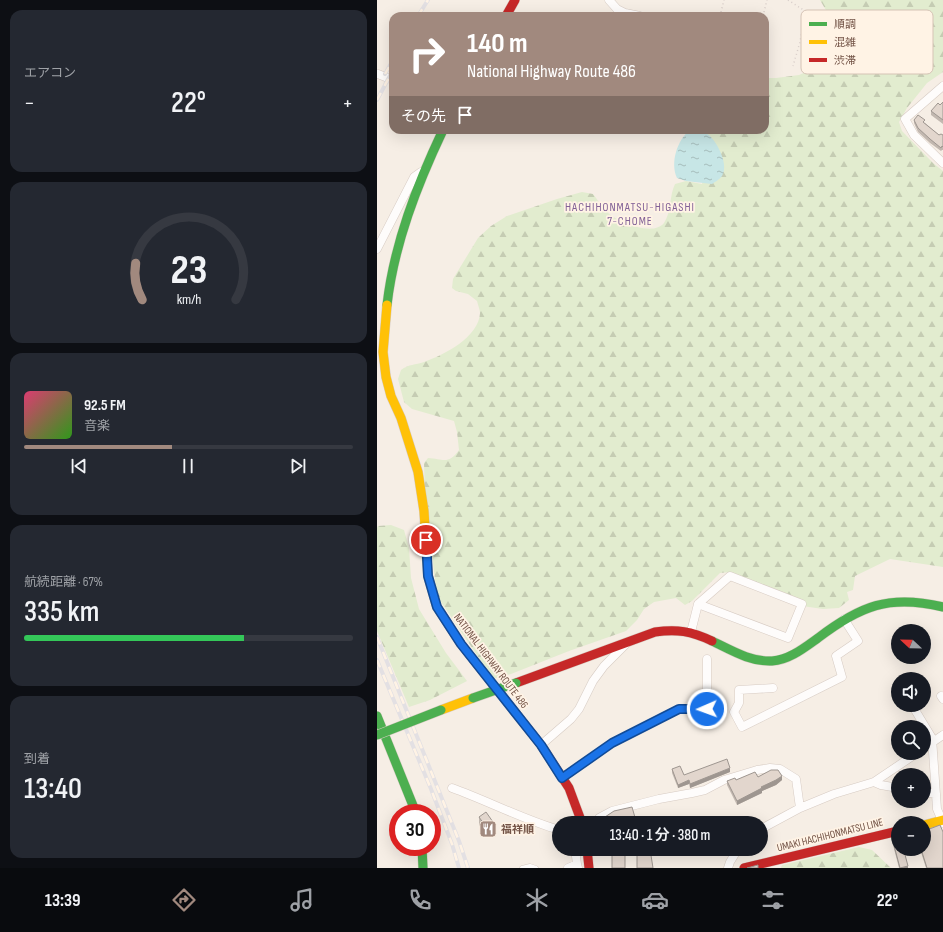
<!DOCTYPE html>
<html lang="ja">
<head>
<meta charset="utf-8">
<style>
  body { margin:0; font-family:"Sofia Sans Condensed","Noto Sans JP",sans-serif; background:#242831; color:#f1f3f6; height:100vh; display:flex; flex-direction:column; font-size:15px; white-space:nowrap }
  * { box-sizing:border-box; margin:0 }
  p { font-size:13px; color:#9ea1a6 }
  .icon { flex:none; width:22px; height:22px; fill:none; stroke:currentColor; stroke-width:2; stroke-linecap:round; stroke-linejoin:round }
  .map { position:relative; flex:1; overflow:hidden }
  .panel { display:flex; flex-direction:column; gap:10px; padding:10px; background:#0d0f14; width:377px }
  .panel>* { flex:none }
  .top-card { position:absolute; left:12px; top:12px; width:380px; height:122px; border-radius:12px; box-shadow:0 4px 16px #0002; background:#a1897e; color:#fff; overflow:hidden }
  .needle { width:26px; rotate:292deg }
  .tools { position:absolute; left:514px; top:624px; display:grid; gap:8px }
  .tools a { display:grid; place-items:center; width:40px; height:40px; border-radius:50%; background:#171b24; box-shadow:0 4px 16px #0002; font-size:20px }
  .speed { position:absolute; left:12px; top:804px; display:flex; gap:8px; font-size:20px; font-weight:700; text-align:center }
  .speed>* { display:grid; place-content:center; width:52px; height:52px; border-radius:50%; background:#171b24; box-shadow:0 4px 16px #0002; line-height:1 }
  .speed .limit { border:6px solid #d22; background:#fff; color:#111 }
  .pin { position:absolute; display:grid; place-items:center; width:34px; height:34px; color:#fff; margin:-17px; border:2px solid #fff; border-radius:50%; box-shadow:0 1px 4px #0007 }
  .me { position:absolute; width:44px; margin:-22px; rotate:268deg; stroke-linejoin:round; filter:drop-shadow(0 0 3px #0008) }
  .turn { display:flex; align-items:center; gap:14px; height:84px; padding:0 12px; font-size:18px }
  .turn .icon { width:52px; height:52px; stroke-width:2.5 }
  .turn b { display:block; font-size:28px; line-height:34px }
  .then { display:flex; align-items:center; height:38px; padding:0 12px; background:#0003; gap:8px; font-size:15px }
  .big { font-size:30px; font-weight:600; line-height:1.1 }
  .panel .widget { flex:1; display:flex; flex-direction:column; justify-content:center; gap:6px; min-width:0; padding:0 14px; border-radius:12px; background:#242831 }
  .panel .dial { align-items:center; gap:0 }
  .dial svg { height:104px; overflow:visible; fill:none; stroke:#363941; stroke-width:7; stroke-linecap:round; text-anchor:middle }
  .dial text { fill:#f1f3f6; stroke:none }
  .song { display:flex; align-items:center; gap:12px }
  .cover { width:48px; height:48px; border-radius:6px; background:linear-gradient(135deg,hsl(340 70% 55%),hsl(110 70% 35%)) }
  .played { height:4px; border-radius:2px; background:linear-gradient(90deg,#a1897e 45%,#363941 45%) }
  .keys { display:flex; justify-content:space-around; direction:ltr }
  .heat { display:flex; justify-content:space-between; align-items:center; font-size:22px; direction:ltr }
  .charge { height:6px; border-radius:3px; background:linear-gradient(90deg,#34c759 67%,#363941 0) }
  .trip { position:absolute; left:175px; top:816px; width:216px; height:40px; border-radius:20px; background:#171b24; box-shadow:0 4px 16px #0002; font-weight:600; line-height:40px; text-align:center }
  .tabs { display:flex; height:64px; justify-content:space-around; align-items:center; background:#090b0e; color:#9ea1a6 }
  .tabs .icon { width:28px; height:28px }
  .tabs .on { color:#a1897e }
  .tabs b { font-size:18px; color:#f1f3f6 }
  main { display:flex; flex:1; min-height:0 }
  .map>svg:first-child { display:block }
</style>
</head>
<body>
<main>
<section class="panel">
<div class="widget"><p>エアコン</p>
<div class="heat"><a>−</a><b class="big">22°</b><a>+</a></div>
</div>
<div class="widget dial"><svg viewBox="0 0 100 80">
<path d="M14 69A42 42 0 1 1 86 69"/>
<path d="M14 69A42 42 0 0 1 9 41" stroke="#a1897e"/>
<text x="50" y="56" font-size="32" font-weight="700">23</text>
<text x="50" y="72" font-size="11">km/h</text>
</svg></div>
<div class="widget">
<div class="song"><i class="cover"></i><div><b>92.5 FM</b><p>音楽</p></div></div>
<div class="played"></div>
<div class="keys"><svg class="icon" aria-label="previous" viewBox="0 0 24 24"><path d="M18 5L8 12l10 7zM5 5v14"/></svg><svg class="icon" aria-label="pause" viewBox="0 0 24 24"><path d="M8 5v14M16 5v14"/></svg><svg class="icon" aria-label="next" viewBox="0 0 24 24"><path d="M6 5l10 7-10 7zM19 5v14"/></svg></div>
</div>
<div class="widget"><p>航続距離 · 67%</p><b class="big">335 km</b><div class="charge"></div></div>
<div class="widget"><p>到着</p><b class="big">13:40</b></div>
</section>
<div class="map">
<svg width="566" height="868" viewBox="0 0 566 868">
  <defs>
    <pattern id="forest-firs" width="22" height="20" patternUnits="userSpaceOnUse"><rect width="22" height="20" fill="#e2eccf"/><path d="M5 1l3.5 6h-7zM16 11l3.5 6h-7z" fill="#c5ccb3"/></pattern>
    <pattern id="water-ripples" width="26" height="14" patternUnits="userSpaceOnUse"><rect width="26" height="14" fill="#c7e6e6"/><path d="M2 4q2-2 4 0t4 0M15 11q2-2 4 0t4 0" fill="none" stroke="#a6bdbc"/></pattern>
  </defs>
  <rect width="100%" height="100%" fill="#f6eee5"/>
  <path fill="url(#forest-firs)" d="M443,0H566V72L550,83L530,108L522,122L525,131L556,163L566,171V567L513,559L478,576L476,590L470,592L472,600L462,608L446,609L425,606L366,581L353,572L343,573L315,601L308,605L299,598L277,602L267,609L260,620L249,631L192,651L134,674L116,679L60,596L48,497L47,463L51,458C67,459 71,465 82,450L80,432L77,421L35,409L27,402L21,379L24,370C32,364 38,365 47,362C67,355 102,337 103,313C103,310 101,305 100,301L91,294L79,291L75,288L76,279L101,238L114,226L130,216L180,199L205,192L216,194C221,200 225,207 230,212C240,222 276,237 287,223C295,211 292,196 298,184L309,181L325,184L333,136L322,130H388V78H399L422,75L436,69L448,53L451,37L450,12Z
    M14,525L27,530L32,548L34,578L42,609L69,653L90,681L53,700L32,707L0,631V528L1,526Z
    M482,847L495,850L514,868H404L405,865Z"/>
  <path fill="url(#water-ripples)" d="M313,130C320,130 327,131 333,136C341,144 352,165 345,176C343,179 338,182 335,184L309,181L300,178C293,163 300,140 313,130Z"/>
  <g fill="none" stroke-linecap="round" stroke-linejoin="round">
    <g stroke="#d7cbc3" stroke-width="5">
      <path id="lane" d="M145,868L153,866L159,868"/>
    </g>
    <g stroke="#d7cbc3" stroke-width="9">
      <path id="street" d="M232,0L240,9L248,13V16
        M248,13L263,16
        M1,74L16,80
        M566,86L528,119L537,135L566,163
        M0,249L37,177L44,172
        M314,632L321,604L353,576L425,604L411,638L321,604
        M396,688L362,690V703L357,712L365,727L465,677L459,656L481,641L467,619
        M564,696L566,699
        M535,705L555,738L560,809L566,823
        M164,745L194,719L202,709L216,681L227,666L248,645
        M547,748L566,735
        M185,778L235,743L302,709H330V659
        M497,782L504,785L521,788
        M75,788C111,801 145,819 182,830
        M547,792L559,794
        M219,823L222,818L235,811L282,799L315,793L328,790L347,780L380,770L393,768L403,769L419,779L423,808
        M384,829L423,808L457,794L497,782L540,753
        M198,849L200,864
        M191,868L200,864L201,868
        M351,868L353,862L361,849"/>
    </g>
    <g stroke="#d6cbc2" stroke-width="10">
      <path id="fast" d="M10,305C17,244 40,185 66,130
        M335,641C354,650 373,662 395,661C412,660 427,648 441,638C483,606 512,594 566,607
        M0,716L39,813
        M45,847L46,868"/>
    </g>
    <g stroke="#d6cbc2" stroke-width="10">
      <path id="slow" d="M10,305L6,352L9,377L14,396L24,418L41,472L47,511L51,576L60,607L64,613
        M64,710L96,698
        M547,825L566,820"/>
    </g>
    <g stroke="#d6cbc2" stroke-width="10">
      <path id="jam" d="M129,16L138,0
        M64,613L84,644L164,745L192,788L205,823
        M139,683L278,632C300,629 314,631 335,641
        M210,849L212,868
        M367,868L521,831"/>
    </g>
    <path stroke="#d7ccc8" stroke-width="1.5" stroke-dasharray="1 3" stroke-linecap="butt" d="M411,0L428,11L423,42L416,66
      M343,16L347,0
      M386,16L390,0"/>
    <use href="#lane" stroke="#fefcfb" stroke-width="4"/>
    <use href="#street" stroke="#fefcfb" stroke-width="8"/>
    <use href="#fast" stroke="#4caf50" stroke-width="9"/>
    <use href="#slow" stroke="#ffc107" stroke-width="9"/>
    <use href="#jam" stroke="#c62828" stroke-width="9"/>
    <g stroke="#e3e0e3" stroke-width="4">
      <path id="rail" d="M41,16L51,0
        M8,74L16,60
        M0,100L16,70
        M0,637L82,841L91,868
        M0,660L54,789L75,844L82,868"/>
    </g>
    <use href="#rail" stroke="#fff3e5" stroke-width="2.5" stroke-dasharray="8" stroke-linecap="butt"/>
    <g stroke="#d6cbc2" stroke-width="10" stroke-linecap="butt">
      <path id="fast-bridge" d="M96,698L139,683
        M0,735L64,710"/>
    </g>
    <use href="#fast-bridge" stroke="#4caf50" stroke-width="9"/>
  </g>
  <path fill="#c2b8b0" d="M566,102V124L554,115V111L563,105Z
    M537,120L548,123L562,135H566V150H565L564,151L553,143L541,132L537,123Z
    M295,769L307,775L353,772L313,788L312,784L301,788L295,773Z
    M381,777L405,780L399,785L385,791V793L360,805L350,785V781Z
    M102,817L116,830L109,835L102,825Z
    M515,838L521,849H542L528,854L531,868H522L515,841Z
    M543,849H547L566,868H549Z"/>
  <path fill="#9e9690" d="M353,768V772L313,788V784Z
    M405,776V780L399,785L385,791V793L360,805V801L384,787Z
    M312,780V784L301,788V785Z
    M116,822V830L109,835V827Z
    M531,849H542L527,854V851Z
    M531,866V868H523Z"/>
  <path fill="#e2d6cd" stroke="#9e9690" d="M566,102V120L554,111L561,103L563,105Z
    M541,115L548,120L546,122L562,135L564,134L566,135V147L565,146L564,148L553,139L541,128L537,120Z
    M350,759L353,768L313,784L312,780L301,785L295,769L303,766L307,775Z
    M394,770H401L405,776L399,780L384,787L385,788L360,801L350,781L358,778L359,780L378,772L381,777Z
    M255,807L259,821H256V823H227L225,819L237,811Z
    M109,812L116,822L109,827L102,817Z
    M563,825L566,832V868H550L544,849H547V831Z
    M521,836V849H531L527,851L531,866L523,868L515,838Z
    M235,849H248V868H235Z
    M260,849H273L276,868H260Z
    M381,865V868H370Z"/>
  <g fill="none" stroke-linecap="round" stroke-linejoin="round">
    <g stroke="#114b97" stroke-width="10">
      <path id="route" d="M49,540L51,576L60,607L84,644L164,745L185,778L235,743L302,709H330"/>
    </g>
    <use href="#route" stroke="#1a73e8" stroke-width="7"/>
  </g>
  <defs>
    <g id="restaurant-square" transform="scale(0.9)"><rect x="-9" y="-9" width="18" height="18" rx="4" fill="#a1897e" stroke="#fff3e5"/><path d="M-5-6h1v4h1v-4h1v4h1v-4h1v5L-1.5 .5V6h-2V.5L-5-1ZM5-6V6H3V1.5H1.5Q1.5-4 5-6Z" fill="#fff"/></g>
  </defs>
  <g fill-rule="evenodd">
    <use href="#restaurant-square" x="111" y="829"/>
  </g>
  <g text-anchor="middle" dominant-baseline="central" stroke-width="3.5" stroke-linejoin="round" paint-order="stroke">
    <g font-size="11" fill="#735346" stroke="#fff3e5">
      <text transform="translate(114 661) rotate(53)">NATIONAL HIGHWAY ROUTE 486</text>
      <text transform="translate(453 835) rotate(-14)">UMAKI HACHIHONMATSU LINE</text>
    </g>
    <g font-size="11" font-weight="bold" fill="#735346" stroke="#fff3e5" text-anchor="start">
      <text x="124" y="829">福祥順</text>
    </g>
    <g font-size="12" letter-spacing="1" fill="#826197" stroke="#fff3e5">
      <text x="253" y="207">HACHIHONMATSU-HIGASHI<tspan x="253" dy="14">7-CHOME</tspan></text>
    </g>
  </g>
  <rect x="424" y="10" width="132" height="64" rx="6" fill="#fff3e5" stroke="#d5c3b5" stroke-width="1"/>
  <rect x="432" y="22" width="18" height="4" fill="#4caf50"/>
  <rect x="432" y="40" width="18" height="4" fill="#ffc107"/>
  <rect x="432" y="58" width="18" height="4" fill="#c62828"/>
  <g font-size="11" fill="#735346">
    <text x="457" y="28">順調</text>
    <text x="457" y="46">混雑</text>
    <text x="457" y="64">渋滞</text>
  </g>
</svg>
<div class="tools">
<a><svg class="needle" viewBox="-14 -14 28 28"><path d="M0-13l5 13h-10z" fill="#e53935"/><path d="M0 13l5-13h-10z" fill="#9ea1a6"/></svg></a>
<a><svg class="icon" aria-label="sound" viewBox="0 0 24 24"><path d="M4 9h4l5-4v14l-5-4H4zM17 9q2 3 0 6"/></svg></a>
<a><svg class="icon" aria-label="search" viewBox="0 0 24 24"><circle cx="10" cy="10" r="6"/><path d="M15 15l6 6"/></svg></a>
<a>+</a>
<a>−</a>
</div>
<div class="speed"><div class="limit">30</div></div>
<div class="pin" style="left:49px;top:540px;background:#d93025"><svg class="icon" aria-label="arrive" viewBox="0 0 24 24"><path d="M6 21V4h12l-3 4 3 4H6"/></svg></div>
<svg class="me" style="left:330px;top:709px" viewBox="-20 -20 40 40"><circle r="17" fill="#1a73e8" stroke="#fff" stroke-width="3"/><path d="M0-11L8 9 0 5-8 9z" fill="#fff"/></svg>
<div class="trip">13:40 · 1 分 · 380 m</div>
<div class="top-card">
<div class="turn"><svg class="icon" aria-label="right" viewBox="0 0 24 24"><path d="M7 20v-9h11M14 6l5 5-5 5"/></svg><div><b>140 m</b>National Highway Route 486</div></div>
<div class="then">その先<svg class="icon" aria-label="arrive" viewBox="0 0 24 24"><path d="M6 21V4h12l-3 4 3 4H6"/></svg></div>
</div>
</div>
</main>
<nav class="tabs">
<b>13:39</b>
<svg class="icon on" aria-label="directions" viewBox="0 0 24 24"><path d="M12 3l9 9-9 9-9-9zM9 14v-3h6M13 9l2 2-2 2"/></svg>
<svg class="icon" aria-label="music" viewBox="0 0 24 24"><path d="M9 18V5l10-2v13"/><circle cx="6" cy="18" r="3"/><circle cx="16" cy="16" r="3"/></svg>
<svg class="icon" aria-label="phone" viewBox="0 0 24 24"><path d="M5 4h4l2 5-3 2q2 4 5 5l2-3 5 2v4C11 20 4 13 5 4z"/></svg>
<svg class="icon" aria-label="climate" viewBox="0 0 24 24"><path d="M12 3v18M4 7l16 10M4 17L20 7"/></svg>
<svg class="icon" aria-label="car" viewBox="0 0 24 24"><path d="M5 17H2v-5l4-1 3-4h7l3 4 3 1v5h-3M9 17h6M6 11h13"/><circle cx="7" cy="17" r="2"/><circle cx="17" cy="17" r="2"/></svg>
<svg class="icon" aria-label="filters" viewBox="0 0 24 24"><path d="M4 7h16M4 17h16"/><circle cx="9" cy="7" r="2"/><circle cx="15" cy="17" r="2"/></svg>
<b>22°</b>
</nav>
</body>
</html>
